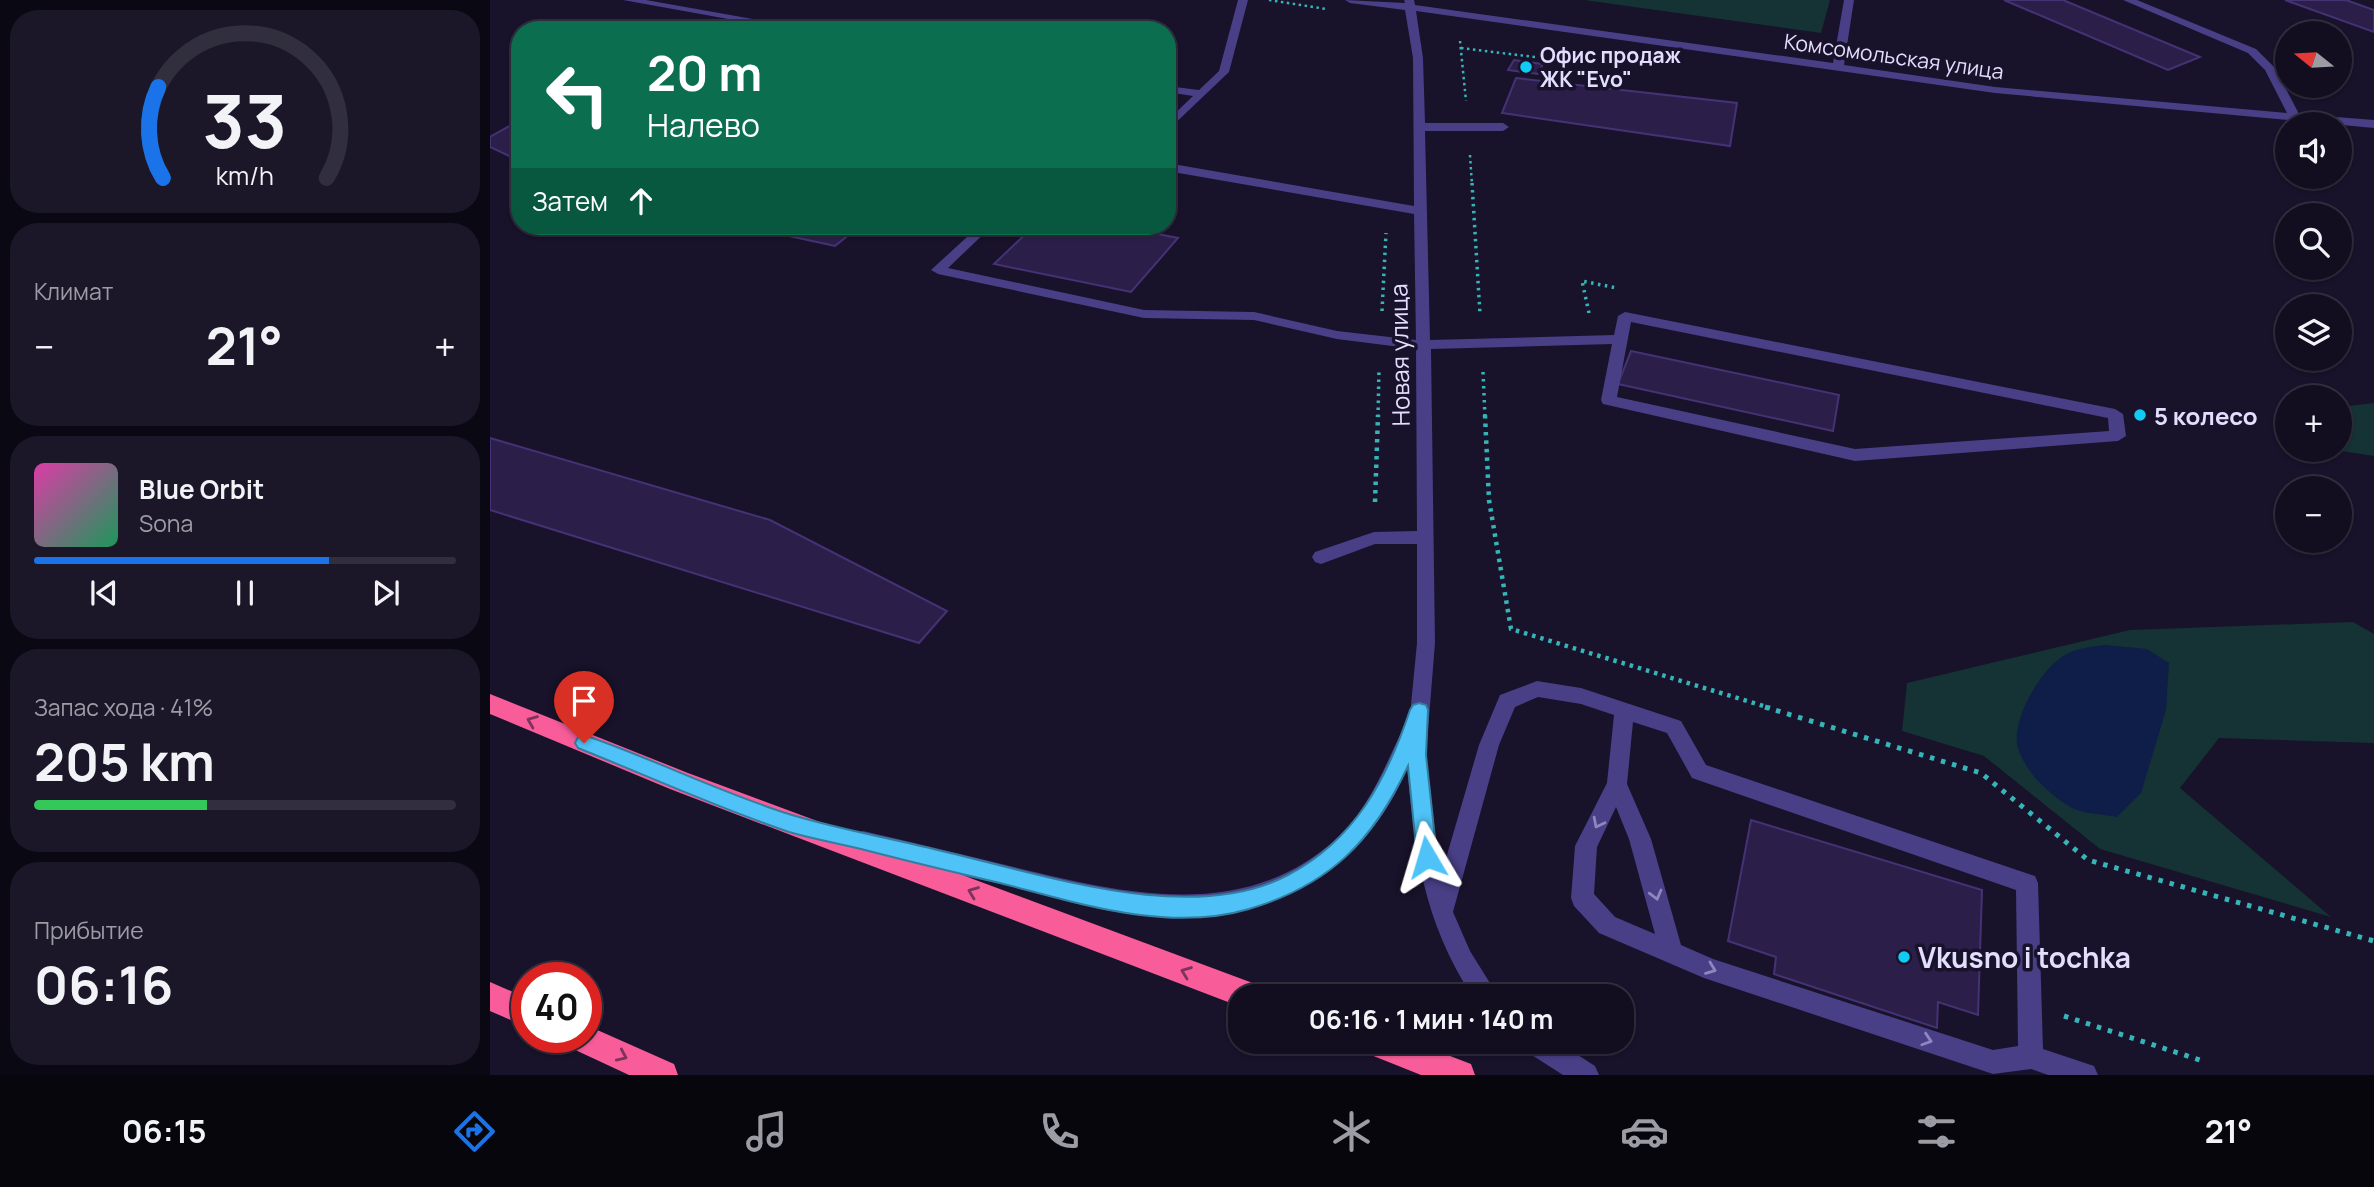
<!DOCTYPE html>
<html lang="ru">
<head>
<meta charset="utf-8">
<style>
  body { margin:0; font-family:Manrope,sans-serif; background:#1b1729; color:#f1f3f6; height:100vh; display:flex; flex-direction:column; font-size:26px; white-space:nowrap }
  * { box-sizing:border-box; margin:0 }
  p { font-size:23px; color:#9c9ca5 }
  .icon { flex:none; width:38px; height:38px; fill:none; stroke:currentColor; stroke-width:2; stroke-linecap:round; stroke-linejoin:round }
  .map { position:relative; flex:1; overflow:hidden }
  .drawer { display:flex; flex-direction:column; gap:10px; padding:10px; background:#0a0812; width:490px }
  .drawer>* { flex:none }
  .top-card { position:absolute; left:21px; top:21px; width:665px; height:214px; border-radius:28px; box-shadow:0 2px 5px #0004,0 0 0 2px #312e3e; background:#0b6e4f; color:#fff; overflow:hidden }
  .needle { width:46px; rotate:288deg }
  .buttons { position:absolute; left:1785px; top:21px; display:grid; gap:14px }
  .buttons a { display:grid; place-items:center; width:77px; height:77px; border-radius:50%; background:#120e20; box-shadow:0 2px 5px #0004,0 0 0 2px #312e3e; font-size:35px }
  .speed { position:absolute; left:21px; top:962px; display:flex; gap:14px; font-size:35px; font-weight:700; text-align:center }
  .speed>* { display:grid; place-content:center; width:91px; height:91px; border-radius:50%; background:#120e20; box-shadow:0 2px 5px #0004,0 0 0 2px #312e3e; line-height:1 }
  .speed .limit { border:10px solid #d22; background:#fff; color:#111 }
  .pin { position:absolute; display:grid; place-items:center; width:60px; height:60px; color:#fff; margin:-72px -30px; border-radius:50% 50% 50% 0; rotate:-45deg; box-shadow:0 0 7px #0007 }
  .pin .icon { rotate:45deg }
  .me { position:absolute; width:77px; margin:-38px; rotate:353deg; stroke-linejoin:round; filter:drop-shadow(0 0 5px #0008) }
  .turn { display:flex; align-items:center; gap:24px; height:147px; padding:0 21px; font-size:32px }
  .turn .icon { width:91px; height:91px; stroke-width:2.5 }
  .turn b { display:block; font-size:49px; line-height:60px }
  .then { display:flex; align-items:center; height:66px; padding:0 21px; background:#0003; gap:14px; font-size:26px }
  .big { font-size:52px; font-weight:700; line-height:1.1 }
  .drawer .card { flex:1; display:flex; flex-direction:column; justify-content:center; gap:10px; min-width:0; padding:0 24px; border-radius:28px; background:#1b1729 }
  .drawer .dial { align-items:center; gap:0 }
  .dial svg { height:182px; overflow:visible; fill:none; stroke:#312e3e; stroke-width:7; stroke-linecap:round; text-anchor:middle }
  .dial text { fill:#f1f3f6; stroke:none }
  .song { display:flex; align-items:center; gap:21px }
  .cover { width:84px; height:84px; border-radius:10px; background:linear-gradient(135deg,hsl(320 70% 55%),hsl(150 70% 35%)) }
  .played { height:7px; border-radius:4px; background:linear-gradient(90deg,#1a73e8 70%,#312e3e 70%) }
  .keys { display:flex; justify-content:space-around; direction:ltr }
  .heat { display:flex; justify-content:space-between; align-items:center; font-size:38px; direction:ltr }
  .charge { height:10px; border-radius:5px; background:linear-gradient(90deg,#34c759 41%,#312e3e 0) }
  .trip { position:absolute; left:738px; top:984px; width:406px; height:70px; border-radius:28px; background:#120e20; box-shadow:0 2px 5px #0004,0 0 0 2px #312e3e; font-weight:700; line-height:70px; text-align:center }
  .dock { display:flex; height:112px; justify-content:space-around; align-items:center; background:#07060d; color:#9c9ca5 }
  .dock .icon { width:49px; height:49px }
  .dock .active { color:#1a73e8 }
  .dock b { font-size:32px; color:#f1f3f6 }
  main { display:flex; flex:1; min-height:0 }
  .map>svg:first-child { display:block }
</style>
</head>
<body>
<main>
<section class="drawer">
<div class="card dial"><svg viewBox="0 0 100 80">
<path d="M14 69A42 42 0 1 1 86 69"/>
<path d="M14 69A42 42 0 0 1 12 29" stroke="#1a73e8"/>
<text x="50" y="56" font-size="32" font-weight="700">33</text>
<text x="50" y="72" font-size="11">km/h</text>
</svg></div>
<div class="card"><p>Климат</p>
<div class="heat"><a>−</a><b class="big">21°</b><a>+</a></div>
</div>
<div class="card">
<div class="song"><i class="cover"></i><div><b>Blue Orbit</b><p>Sona</p></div></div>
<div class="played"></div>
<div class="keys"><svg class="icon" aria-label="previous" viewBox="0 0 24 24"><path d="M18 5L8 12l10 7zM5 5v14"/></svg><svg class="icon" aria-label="pause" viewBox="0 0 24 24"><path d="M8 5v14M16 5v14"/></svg><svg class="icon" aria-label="next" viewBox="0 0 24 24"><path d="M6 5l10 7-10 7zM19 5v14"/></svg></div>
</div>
<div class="card"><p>Запас хода · 41%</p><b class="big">205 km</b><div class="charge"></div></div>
<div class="card"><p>Прибытие</p><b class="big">06:16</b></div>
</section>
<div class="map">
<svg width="1884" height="1075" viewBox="0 0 1884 1075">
  <rect width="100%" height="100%" fill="#18122a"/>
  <path fill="#153234" d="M1094,0H1340L1331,33Z
    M1884,403V456L1845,450H1850V407Z
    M1863,622L1884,634V743L1729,738L1690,788L1841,917L1610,849L1494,756L1412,731L1417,683L1640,630Z"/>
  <path fill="#0e1e48" d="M1615,645L1657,649L1679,663L1676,710L1651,793L1627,817C1613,814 1592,814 1580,807C1558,793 1536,773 1528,748C1520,722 1549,674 1569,659C1583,648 1599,647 1615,645Z"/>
  <path fill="#2b1f4a" stroke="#453275" stroke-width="2" d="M1514,0H1573L1710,57L1678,70Z
    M1795,0H1856L1884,10V32Z
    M1024,60L1053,64L1048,74L1018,70Z
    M1026,78L1247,103L1240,146L1012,113Z
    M30,120V161L0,147V137Z
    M253,226H370L345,246Z
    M544,226H627L688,238L641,292L504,264Z
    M1141,351L1349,395L1343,431L1128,384Z
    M0,438L280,520L457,611L429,643L0,510Z
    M1261,820L1492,890L1488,1015L1448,1002L1447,1028L1284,974L1286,957L1238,941Z"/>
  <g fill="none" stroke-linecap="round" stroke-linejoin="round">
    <path stroke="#36b5b8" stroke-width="2.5" stroke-dasharray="2.5 3.5" stroke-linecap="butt" d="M779,0L836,9
      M970,41L976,101
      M971,48L1085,62
      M980,155L982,185"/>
    <path stroke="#36b5b8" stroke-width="3.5" stroke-dasharray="2.5 4.5" stroke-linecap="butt" d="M982,183L990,314
      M892,311L896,233
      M1099,313L1092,281L1127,288
      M993,372L995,417
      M888,417L889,369"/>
    <path stroke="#36b5b8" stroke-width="4.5" stroke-dasharray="3.5 5" stroke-linecap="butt" d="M995,415L999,500L1021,629L1280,708
      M885,502L888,415"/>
    <path stroke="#36b5b8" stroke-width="5" stroke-dasharray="4.5 7" stroke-linecap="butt" d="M1275,707L1491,773L1598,860L1884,941
      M1574,1016L1713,1061"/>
    <path fill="#483f87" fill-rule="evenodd" d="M133,0H156L324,30H299Z
      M748,0H758L739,72L677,131V121L703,96L677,92V86L709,90L729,71Z
      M855,0L915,3L914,0H924L925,5L1343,63L1354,0H1364L1354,65L1505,87L1797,113L1775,70L1758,53L1633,0H1647L1766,49L1785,68L1809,114L1884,120V128L1505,93L926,11L933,58L935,123H1013L1019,127L1013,131H935L940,340L1124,335L1128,316L1135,312L1625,409L1633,414L1636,436L1628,441L1365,461L1113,404L1111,400L1122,344L941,349L945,643L936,755L948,857L952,872L989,745L1010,695L1047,681L1091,688L1191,721L1216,765L1545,876L1548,883L1553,1049L1604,1066L1608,1075H1558L1541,1069L1503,1074L1214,978L1109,933L1084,906L1081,898L1085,846L1117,783L1124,715L1091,704L1048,697L1025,707L1009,745L963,912L980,951L1008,996H982C933,919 926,856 917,768C870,885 758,929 639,914C597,908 556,895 515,885C468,874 410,865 365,848L362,841L365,834L373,831C425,843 476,855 528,868C634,894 755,922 846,839C880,808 894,767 914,727L919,725L927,643V544H885L831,564L825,562L822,557L825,552L884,532L927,531L926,349L847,339L764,320L654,318L448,274L441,270L489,226H502L458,268L654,310L764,312L847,331L926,340L924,214L677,171V163L924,206L923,58L915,10L860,3ZM1141,322L1618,418L1619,431L1365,449L1127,397ZM1143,722L1177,733L1202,778L1526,890L1528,1046L1503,1050L1223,959L1191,945L1161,839L1137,784ZM1126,807L1139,839L1165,934L1125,917L1104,894L1107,847Z
      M1031,1041H1066L1105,1066L1109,1075H1073L1034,1050Z"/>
    <path fill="#f85d9a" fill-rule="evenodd" d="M0,694L198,773L760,982L770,986L774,996H751V1007L180,789L0,714Z
      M0,982L37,998V1027L0,1011Z
      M96,1025L184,1064L188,1075H139L81,1048L76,1038H96Z
      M866,1041H921L981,1064L985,1075H931L871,1051Z"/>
  </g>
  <defs><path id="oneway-chevron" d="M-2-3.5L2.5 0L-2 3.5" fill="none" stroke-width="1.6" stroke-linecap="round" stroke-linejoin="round" transform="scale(1.75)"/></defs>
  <g stroke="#7d345c">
    <use href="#oneway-chevron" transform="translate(42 721) rotate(-158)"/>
    <use href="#oneway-chevron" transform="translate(483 892) rotate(-159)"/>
    <use href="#oneway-chevron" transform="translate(696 972) rotate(-159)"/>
    <use href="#oneway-chevron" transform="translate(132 1056) rotate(24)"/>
  </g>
  <g stroke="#8e86bd">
    <use href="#oneway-chevron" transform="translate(1108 823) rotate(117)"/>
    <use href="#oneway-chevron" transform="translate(1166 895) rotate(75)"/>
    <use href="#oneway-chevron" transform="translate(1221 969) rotate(21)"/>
    <use href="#oneway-chevron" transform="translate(1437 1040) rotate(18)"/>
  </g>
  <path fill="#4fc3f7" stroke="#337fa1" stroke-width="2" d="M929,703L936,705L938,710L936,755L947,857L944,863L937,866L930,863L927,857L918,766C883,841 840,885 759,909C678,933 588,903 510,883C463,872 417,861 371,849C347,843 323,839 299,832C228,808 158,776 88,748L85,743L88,737L94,735C164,759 231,793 302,815C352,830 405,839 456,852C555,875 702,926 798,875C865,840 897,779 920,710L923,705Z"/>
  <g fill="#12cbf5" stroke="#18122a" stroke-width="2.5">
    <circle cx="1036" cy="67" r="7"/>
    <circle cx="1650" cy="415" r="7"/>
    <circle cx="1414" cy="957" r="7"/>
  </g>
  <g text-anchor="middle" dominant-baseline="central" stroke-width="7" stroke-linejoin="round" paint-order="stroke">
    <g font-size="21" font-weight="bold" fill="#e3ddfe" stroke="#18122a" text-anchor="start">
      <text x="1050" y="55">Офис продаж<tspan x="1050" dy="24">ЖК "Evo"</tspan></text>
    </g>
    <g font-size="21" fill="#e3ddfe" stroke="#18122a">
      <text transform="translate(1404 56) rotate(8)">Комсомольская улица</text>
    </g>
    <g font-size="24" fill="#e3ddfe" stroke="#18122a">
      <text transform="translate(909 355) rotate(-91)">Новая улица</text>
    </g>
    <g font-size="24" font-weight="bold" fill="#e3ddfe" stroke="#18122a" text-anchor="start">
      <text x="1664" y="415">5 колесо</text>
    </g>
    <g font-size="28" font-weight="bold" fill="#e3ddfe" stroke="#18122a" text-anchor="start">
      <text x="1428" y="957">Vkusno i tochka</text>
    </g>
  </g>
</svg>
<div class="buttons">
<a><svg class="needle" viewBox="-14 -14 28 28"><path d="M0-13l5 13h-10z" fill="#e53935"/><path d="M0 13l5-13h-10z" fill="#9c9ca5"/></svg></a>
<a><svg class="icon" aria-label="sound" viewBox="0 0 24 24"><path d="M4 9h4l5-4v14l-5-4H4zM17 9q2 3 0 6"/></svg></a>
<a><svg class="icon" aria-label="search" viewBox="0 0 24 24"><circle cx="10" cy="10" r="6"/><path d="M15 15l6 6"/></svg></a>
<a><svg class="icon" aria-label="layers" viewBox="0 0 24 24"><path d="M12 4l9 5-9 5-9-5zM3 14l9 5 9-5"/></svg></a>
<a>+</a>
<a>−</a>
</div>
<div class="speed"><div class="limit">40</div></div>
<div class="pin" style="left:94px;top:743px;background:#d93025"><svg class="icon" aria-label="arrive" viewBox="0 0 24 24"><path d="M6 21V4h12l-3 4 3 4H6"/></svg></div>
<svg class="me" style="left:937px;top:857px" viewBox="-20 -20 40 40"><path d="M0-17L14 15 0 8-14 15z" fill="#4fc3f7" stroke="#fff" stroke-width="4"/></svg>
<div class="trip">06:16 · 1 мин · 140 m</div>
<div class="top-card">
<div class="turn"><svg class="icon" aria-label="left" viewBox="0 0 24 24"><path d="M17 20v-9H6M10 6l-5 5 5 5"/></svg><div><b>20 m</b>Налево</div></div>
<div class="then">Затем<svg class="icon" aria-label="ahead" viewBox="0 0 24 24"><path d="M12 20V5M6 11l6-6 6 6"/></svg></div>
</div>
</div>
</main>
<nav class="dock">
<b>06:15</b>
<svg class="icon active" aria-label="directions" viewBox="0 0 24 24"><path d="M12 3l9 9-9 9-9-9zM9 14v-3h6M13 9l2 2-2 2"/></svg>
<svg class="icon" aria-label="music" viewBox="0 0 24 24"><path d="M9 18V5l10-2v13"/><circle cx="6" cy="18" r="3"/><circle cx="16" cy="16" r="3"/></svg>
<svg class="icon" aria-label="phone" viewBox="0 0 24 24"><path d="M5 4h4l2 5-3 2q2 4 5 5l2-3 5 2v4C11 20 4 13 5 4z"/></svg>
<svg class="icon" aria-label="climate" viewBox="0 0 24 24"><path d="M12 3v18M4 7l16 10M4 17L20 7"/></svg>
<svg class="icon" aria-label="car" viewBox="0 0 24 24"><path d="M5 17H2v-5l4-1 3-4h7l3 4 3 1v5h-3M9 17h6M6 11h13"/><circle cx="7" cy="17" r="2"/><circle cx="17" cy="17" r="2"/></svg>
<svg class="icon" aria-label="filters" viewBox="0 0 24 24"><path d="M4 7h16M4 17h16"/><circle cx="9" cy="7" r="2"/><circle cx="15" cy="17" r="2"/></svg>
<b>21°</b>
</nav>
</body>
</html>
